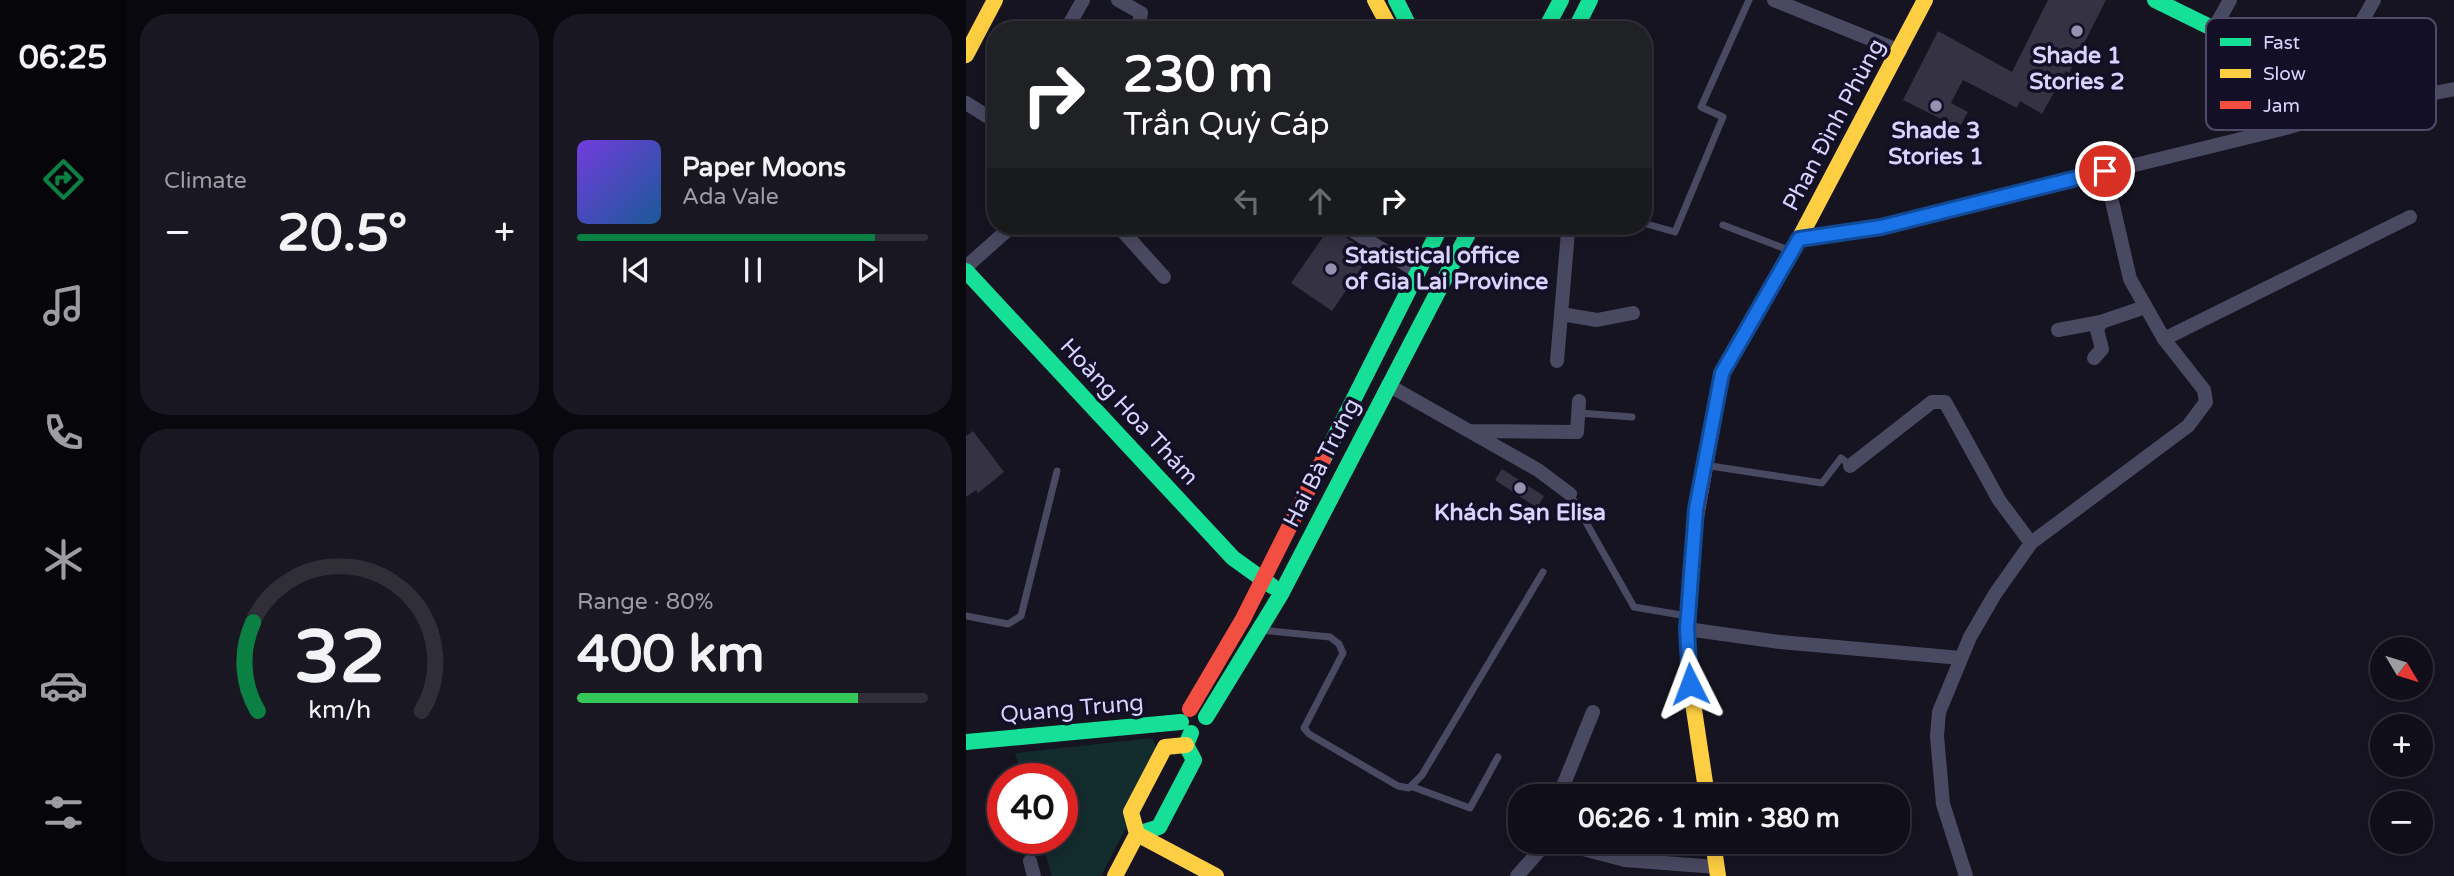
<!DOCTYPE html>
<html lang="en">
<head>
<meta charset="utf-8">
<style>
  body { margin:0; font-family:"Varela Round",sans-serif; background:#191822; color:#f1f3f6; height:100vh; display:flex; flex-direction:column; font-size:26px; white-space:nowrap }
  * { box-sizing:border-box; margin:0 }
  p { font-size:23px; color:#9c9ca2 }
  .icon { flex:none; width:38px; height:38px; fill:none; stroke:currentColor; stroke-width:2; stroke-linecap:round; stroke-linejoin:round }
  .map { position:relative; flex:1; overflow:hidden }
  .panel { display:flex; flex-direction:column; gap:14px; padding:14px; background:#09080e; width:840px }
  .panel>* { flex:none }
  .top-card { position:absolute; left:21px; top:21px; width:665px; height:214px; border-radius:28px; box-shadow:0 4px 18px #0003,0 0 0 2px #302f38; background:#202124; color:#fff; overflow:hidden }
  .needle { width:46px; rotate:128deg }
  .fabs { position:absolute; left:1404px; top:637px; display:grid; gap:14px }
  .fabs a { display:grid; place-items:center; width:63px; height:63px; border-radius:50%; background:#100f19; box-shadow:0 4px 18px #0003,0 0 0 2px #302f38; font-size:35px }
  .speed { position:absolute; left:21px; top:763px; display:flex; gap:14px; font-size:35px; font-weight:700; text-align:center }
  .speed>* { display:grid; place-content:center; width:91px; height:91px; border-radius:50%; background:#100f19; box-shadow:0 4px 18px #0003,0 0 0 2px #302f38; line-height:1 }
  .speed .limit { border:10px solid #d22; background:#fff; color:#111 }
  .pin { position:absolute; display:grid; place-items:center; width:60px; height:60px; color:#fff; margin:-30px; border:4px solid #fff; border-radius:50%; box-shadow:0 2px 7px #0007 }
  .me { position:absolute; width:77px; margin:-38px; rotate:357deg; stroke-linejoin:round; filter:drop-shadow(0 0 5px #0008) }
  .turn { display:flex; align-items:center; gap:24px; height:147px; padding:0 21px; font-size:32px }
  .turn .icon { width:91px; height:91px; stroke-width:2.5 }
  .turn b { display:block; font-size:49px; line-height:60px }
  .lanes { display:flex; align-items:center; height:66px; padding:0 21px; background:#0003; justify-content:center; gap:35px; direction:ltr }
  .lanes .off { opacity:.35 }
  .big { font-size:52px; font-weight:700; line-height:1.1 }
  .panel .card { flex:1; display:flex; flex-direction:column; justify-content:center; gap:10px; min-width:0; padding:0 24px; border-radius:28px; background:#191822 }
  .panel .dial { align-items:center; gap:0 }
  .dial svg { height:182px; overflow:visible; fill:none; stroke:#302f38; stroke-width:7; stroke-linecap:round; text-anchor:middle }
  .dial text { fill:#f1f3f6; stroke:none }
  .song { display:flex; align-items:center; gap:21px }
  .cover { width:84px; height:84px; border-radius:10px; background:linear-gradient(135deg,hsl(260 70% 55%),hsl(210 70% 35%)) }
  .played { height:7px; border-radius:4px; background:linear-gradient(90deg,#0b8043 85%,#302f38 85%) }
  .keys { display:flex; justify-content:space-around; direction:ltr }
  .heat { display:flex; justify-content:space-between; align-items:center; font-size:38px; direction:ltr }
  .charge { height:10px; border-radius:5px; background:linear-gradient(90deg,#34c759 80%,#302f38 0) }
  .panel .tiles { flex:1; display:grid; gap:14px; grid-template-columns:repeat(2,1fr) }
  .trip { position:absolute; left:542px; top:784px; width:402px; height:70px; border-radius:28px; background:#100f19; box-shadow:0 4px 18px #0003,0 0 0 2px #302f38; font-weight:700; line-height:70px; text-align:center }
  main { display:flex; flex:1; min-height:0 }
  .tabs { display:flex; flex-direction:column; width:126px; justify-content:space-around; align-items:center; background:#06060a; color:#9c9ca2 }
  .tabs .icon { width:49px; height:49px }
  .tabs .current { color:#0b8043 }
  .tabs b { font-size:32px; color:#f1f3f6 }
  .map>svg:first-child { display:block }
</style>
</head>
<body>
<main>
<nav class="tabs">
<b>06:25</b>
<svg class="icon current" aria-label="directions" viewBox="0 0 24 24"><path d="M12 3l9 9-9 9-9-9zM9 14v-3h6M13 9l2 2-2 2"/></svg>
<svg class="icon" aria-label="music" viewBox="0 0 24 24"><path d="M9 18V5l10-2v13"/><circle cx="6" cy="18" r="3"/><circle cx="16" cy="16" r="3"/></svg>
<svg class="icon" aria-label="phone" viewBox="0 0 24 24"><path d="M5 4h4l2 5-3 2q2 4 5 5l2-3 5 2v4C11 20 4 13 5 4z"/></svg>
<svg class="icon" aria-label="climate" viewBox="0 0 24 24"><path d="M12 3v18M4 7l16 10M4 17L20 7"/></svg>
<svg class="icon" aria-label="car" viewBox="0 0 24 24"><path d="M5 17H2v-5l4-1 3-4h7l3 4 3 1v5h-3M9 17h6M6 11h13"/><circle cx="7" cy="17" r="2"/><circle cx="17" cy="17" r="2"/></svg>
<svg class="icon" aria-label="filters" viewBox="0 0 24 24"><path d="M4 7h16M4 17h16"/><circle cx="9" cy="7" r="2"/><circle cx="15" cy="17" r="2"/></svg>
</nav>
<section class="panel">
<div class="tiles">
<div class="card"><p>Climate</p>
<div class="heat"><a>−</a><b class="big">20.5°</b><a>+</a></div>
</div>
<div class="card">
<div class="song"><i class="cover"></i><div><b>Paper Moons</b><p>Ada Vale</p></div></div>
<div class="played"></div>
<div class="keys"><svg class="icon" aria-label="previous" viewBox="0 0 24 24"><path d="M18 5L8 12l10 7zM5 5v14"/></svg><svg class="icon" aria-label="pause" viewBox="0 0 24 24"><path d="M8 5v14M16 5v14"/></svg><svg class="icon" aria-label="next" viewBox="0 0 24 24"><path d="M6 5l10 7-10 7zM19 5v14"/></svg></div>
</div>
<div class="card dial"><svg viewBox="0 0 100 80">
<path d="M14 69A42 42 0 1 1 86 69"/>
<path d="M14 69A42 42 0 0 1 12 30" stroke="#0b8043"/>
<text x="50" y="56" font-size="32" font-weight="700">32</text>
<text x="50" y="72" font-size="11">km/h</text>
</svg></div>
<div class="card"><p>Range · 80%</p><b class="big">400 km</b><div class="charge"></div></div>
</div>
</section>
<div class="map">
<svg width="1488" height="876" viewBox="0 0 1488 876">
  <rect width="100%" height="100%" fill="#161421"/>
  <path fill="#132c2d" d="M186,738L196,759L135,876H86L74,838H96V779H57L49,753Z"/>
  <path fill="#343243" d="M1082,0H1140L1103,73L1100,71L1076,114L1054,101L1051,108L997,80L985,103L1002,112L993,128L937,100L972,31L1046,72Z
    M364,227L405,254L366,311L325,283Z
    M7,431L38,472L12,493L10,490L0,497V436Z
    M536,469L578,496L571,508L529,480Z"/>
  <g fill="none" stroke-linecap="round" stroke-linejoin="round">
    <path stroke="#4a4962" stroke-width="7" d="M677,223L709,232L757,117L735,107L783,0
      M757,225L825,251
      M613,413L666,417
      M738,465L856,483L875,458L884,465
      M604,494L668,607L721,616
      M0,616L42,624L55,616L91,471
      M295,630L364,637L373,644L377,653L338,728L343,734L432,786L443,788L456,775L577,572
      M447,787L504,808L532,757"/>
    <path stroke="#4a4962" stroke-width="14" d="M152,0L175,13L172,30
      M808,0L934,51
      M100,30L117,0
      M1247,30L1264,0
      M1359,86L1408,0
      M0,103L30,122
      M152,226L198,277
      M379,226L452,272
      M833,239L915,227L1320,128L1372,112L1488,89
      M0,267L46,226
      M595,314L631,320L667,313
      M1092,330L1135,322
      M1198,339L1444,217
      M1128,358L1136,349L1131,330L1135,322L1179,307
      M591,361L602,232L599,226
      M422,385L572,470L604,494
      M504,431L611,432L613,401
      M884,466L966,402H979L1033,500L1065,543
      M721,629L814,642L995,658
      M593,796L627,712
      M590,842L659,860L751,867
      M64,861L68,876
      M551,876L581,842
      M1000,876L977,804L971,736L973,712L1004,637L1029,594L1065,543L1222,426L1240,402L1238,390L1198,339L1164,279L1139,171"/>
    <path stroke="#16e098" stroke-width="16" d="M430,0L445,30
      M1189,0L1348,78L1359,86L1372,112
      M579,30L595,0
      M609,30L624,0
      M0,271L267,558L306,586
      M357,460L475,226
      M240,717L315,594L506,226
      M0,742L215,722
      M171,834L193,827L228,760L220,745L225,733"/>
    <path stroke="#ffcf43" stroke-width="16" d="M409,0L425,30
      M0,55L29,0
      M781,329L833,239L959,0
      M729,522L721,629L724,683L741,796
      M171,834L250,876
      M747,842L752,876
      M149,876L171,834L165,812L199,747L220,745"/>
    <path stroke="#f24e42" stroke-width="16" d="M729,522L756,373L781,329
      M224,709L277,619L357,460"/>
  </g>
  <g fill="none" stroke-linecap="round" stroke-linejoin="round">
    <g stroke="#114b97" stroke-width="18">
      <path id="route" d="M724,684L721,629L730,509L756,373L833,239L915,227L1139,171"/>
    </g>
    <use href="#route" stroke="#1a73e8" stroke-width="12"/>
  </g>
  <g fill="#9591b1" stroke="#130f26" stroke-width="2.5">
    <circle cx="1111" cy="31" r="7"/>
    <circle cx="970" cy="106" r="7"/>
    <circle cx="365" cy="269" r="7"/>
    <circle cx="554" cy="488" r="7"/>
  </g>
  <g text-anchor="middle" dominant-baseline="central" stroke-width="7" stroke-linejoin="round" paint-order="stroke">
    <g font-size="23" font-weight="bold" fill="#d9d4ff" stroke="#130f26">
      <text x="1111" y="56">Shade 1<tspan x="1111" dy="26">Stories 2</tspan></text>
      <text x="970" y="131">Shade 3<tspan x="970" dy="26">Stories 1</tspan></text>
      <text x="379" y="256" text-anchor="start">Statistical office<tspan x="379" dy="26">of Gia Lai Province</tspan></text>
      <text x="554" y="513">Khách Sạn Elisa</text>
    </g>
    <g font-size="23" fill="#d9d4ff" stroke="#130f26">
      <text transform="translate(868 125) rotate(-62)">Phan Đình Phùng</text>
      <text transform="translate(163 412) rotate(47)">Hoàng Hoa Thám</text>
      <text transform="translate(356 463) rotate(-63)">Hai Bà Trưng</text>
      <text transform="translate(106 709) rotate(-5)">Quang Trung</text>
    </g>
  </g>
  <rect x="1240" y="18" width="230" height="112" rx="10" fill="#130f26" stroke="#4e4a67" stroke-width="2"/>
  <rect x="1254" y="38" width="31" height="8" fill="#16e098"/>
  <rect x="1254" y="69" width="31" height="9" fill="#ffcf43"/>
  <rect x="1254" y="101" width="31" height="8" fill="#f24e42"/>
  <g font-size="19" fill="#d9d4ff">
    <text x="1297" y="49">Fast</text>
    <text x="1297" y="80">Slow</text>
    <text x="1297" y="112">Jam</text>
  </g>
</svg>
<div class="fabs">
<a><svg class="needle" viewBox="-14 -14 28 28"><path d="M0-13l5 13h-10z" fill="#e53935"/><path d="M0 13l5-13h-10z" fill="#9c9ca2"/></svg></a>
<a>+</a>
<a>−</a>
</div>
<div class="speed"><div class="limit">40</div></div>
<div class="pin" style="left:1139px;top:171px;background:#d93025"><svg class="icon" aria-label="arrive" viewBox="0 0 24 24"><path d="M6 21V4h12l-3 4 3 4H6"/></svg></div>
<svg class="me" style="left:724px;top:684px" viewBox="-20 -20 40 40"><path d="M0-17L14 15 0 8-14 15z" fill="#1a73e8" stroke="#fff" stroke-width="4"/></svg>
<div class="trip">06:26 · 1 min · 380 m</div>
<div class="top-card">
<div class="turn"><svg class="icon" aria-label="right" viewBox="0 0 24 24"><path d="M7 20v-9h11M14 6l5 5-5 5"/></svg><div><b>230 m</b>Trần Quý Cáp</div></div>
<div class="lanes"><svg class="icon off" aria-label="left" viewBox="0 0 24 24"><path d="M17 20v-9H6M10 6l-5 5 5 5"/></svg><svg class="icon off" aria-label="ahead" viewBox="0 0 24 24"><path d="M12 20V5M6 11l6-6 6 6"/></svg><svg class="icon" aria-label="right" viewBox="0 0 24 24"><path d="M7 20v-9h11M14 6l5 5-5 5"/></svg></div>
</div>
</div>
</main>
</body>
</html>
